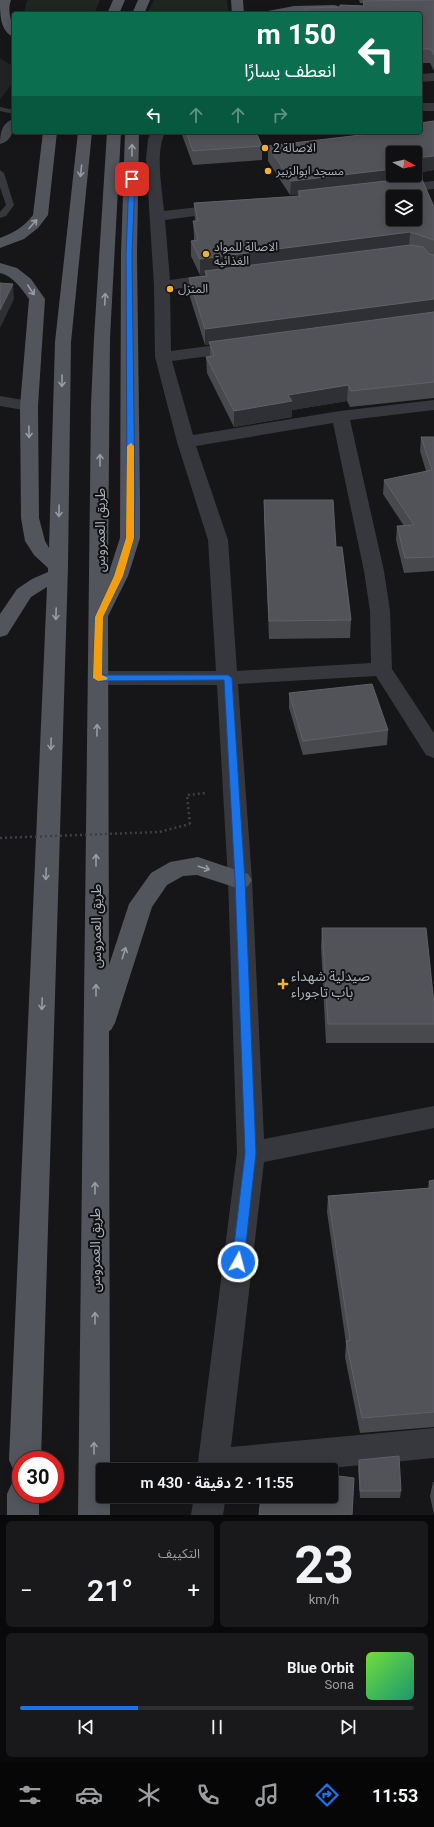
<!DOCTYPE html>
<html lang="ar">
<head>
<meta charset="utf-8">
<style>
  body { margin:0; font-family:Roboto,"Noto Sans Arabic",sans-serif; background:#19191b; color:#f1f3f6; direction:rtl; height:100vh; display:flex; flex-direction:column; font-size:15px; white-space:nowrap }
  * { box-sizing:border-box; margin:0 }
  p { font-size:13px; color:#9c9d9f }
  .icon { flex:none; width:22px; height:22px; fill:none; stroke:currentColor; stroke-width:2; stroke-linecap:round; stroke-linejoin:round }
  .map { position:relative; height:1515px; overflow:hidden; direction:ltr }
  .panel { display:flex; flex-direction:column; gap:6px; padding:6px; background:#09090a; flex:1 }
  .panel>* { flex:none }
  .top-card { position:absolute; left:12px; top:12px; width:410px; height:122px; border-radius:4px; box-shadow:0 2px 10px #0003,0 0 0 1px #303032; direction:rtl; background:#0b6e4f; color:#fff; overflow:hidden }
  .needle { width:26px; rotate:98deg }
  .fabs { position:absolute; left:386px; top:146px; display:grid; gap:8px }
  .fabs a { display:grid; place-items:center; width:36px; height:36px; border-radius:4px; background:#101012; box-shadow:0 2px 10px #0003,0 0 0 1px #303032; font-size:20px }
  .speed { position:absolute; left:12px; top:1451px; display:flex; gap:8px; font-size:20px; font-weight:700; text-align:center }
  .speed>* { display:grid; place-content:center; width:52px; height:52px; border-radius:50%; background:#101012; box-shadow:0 2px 10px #0003,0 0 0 1px #303032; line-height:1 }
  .speed .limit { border:6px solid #d22; background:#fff; color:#111 }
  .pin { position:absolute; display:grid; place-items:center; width:34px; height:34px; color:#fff; margin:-17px; border-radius:8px; box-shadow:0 2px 6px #0006 }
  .me { position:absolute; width:44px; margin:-22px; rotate:7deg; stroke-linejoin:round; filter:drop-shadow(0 0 3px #0008) }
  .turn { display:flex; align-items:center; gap:14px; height:84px; padding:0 20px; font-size:18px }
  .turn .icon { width:52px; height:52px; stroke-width:2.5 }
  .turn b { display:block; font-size:28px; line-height:34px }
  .lanes { display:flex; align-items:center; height:38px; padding:0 20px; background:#0003; justify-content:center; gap:20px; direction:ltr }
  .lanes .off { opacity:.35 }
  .big { font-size:30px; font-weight:600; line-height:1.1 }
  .panel .card { flex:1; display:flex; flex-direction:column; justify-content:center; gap:6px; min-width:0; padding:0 14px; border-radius:6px; background:#19191b }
  .panel .dial { align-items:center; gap:0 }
  .dial b { font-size:52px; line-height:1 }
  .song { display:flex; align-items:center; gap:12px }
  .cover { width:48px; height:48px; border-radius:6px; background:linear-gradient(135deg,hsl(100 70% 55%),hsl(160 70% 35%)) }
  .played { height:4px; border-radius:2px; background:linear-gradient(90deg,#1a73e8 30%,#303032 30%) }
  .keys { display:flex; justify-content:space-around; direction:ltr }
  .heat { display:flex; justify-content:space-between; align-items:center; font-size:22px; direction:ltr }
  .panel .tiles { flex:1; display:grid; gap:6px; grid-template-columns:1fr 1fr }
  .card:last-child { grid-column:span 2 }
  .trip { position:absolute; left:96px; top:1463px; width:242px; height:40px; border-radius:4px; background:#101012; box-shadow:0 2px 10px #0003,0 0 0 1px #303032; font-weight:600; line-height:40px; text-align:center; direction:rtl }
  .tab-bar { display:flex; height:64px; justify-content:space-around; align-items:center; background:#060607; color:#9c9d9f }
  .tab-bar .icon { width:28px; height:28px }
  .tab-bar .on { color:#1a73e8 }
  .tab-bar b { font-size:18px; color:#f1f3f6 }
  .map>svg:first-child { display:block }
</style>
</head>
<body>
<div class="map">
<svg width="434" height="1515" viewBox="0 0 434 1515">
  <rect width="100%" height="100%" fill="#161618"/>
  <path fill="#222225" d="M0,58L14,67V82L0,99Z"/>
  <path fill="#1e261f" d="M28,0H100L94,14H24L26,3Z
    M154,0H227L228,14H147Z"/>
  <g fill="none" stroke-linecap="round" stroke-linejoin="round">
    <path stroke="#3d3f44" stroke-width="2.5" stroke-dasharray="2 3" stroke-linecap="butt" d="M190,824L187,795L206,793"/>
    <path fill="#37383d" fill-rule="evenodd" d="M0,107L14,110V114L0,111Z
      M0,170L4,173L14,205L6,216L0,218V212L6,205L0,187Z"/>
    <path fill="#37383d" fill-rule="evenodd" d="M434,73V81L420,82V74Z
      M420,103H434V111H420Z
      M151,132H165C155,155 162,186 164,211L224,204L229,205L231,208L229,211L224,212L165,220L170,280L218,273L224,275L226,278L224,281L218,283L170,290L171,351L239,342L245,343L247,347L245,351L239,352L172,361L193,435L340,411L434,400V410L350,420L384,571L390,611L392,669L434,733V758L426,755L376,676L238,684L252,880L264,1139L434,1106V1128L264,1162L231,1447L434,1428V1458L310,1470H197L237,1153L228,880L217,685H98L91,683L88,678L91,673L98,671H216L208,540L177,442L155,357L154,286L146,159L148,139ZM333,423L364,571L370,611L371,663L237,671L228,540L196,446Z
      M434,181V189L395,193L390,192L388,189L390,186L395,185Z
      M0,396L35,402L38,406L35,410L29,411L0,406Z
      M194,1496H226L223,1515H191Z"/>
    <path fill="#45474d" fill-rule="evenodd" d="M14,119C14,130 12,141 0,144C0,133 2,122 14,119Z"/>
    <path fill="#53555c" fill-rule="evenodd" d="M0,0H11C6,14 14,23 14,37C0,32 0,14 0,0Z
      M113,0H125L119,14H107Z
      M138,0H150L144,14H132Z
      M231,0H243L244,14H232Z
      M334,5L338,6L340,9L338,12L266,14L268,11L294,6Z
      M43,132H57L48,215L38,228L24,239L0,248V238C13,233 24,227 33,215Z
      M78,132H92L71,342L68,567L41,1460H21V1474L14,1471L9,1460L47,587L31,597L7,635L0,637V614L17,589L32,579L48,572V568L34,555L25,541L21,518L20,406L29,299C21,288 13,276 0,273V263L17,268L31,279L45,299L38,406L39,518L45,541L49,548L55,342Z
      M107,132H121L110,338L108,575L120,538L121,254L125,132H139L137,254L140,498V538L128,576L108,616L109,965L129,904L151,873L170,862L198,857L248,874L252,880L248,886L240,889L197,875L183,876L167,885L152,907L115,1023L111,1030L109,1031L110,1470H103V1496H110V1515H78L91,404L94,338Z
      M21,1479V1494H39V1515H7V1494L12,1483Z"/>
    <path stroke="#3d3f44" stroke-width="2.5" stroke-dasharray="2 3" stroke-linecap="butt" d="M0,838L159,832L190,824"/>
  </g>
  <path fill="#47494d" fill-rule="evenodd" d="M359,0H434V71L430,63H420V14H305V8L363,6V3H360Z
    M434,121V170L415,173V153H393V175H412V178L421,177L434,207V398L350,407L347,401L292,410V417L234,427L207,373L206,357L210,356V344L205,345L189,294V278L205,276V274L200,275L191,256V241L194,240V236L193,221H195L194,203L298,196V195H290L268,161V146L386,132H420V123ZM393,197H415V219H393Z
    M181,132H256L262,146V160L193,165Z
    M421,437H434V571L404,573L396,540L397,526H404L383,494L384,480L426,471L420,451Z
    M264,500L336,547L351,620L350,638L269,639L264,517Z
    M289,693L388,730L387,745L303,755L289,708Z
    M322,928L434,1004V1043H326L321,947Z
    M434,1180V1427L360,1433L345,1357L346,1343L327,1212L328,1196L428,1188L429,1181Z
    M359,1460L401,1491L400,1498H360L358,1467Z
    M433,1482H434V1515L430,1496Z"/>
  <path fill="#2f3033" d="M434,156V170L415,173V158Z
    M393,169V175H412V182L298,191V195H290L291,181Z
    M410,232L409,248L205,271V274L200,275V259Z
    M13,284L14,299L0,328V310Z
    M434,299V315L209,342L210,344L205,345V329Z
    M348,385L347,401L292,410V417L234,427V411L288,395Z"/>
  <path fill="#525359" stroke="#5f6168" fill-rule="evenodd" d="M434,0V55L431,49H420V14H307L305,8L340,7V5L364,6L363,1Z
    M434,121V156L415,158V153H393V169L291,181L268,146L386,132H420V123Z
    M186,132H256L262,146L193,151Z
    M421,177L434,207V240L410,232L200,259L191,241L198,240L193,221H198L194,203L301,196L298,191ZM393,197H415V219H393Z
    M410,245L423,247L429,254L434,255V299L205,329L189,278L207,276L205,271Z
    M0,283L13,284L0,310Z
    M434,312V382L351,391L348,385L288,395L292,401L234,411L206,357L214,356L209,342Z
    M421,437H434V557L405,558L397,526L414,525L384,480L432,470Z
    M264,500H333L336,547H342L351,620L269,621Z
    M372,684L388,730L303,741L289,693Z
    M322,928H426L434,1004V1024H328Z
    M434,1180V1412L362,1418L346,1341L350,1340L328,1196L431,1188L429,1181Z
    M399,1456L401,1491H360L359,1460Z
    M264,1468L283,1470H264Z
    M331,1475L354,1478L352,1515H259L261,1496H331Z"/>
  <defs><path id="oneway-shaft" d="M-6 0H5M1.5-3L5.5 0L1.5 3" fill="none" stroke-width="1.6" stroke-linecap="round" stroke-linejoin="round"/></defs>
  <g stroke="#979ba6">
    <use href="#oneway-shaft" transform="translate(132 150) rotate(-89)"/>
    <use href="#oneway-shaft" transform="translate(81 171) rotate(96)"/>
    <use href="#oneway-shaft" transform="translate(33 224) rotate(-48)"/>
    <use href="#oneway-shaft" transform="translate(31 290) rotate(57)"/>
    <use href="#oneway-shaft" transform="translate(105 299) rotate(-87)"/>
    <use href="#oneway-shaft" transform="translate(62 381) rotate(91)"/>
    <use href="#oneway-shaft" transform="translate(29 432) rotate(89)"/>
    <use href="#oneway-shaft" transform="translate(100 460) rotate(-90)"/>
    <use href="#oneway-shaft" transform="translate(59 511) rotate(91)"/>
    <use href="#oneway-shaft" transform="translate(56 614) rotate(92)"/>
    <use href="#oneway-shaft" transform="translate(97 730) rotate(-89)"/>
    <use href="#oneway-shaft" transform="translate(51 744) rotate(92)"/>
    <use href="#oneway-shaft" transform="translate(96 860) rotate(-90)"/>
    <use href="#oneway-shaft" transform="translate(204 868) rotate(17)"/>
    <use href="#oneway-shaft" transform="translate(46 874) rotate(92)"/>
    <use href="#oneway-shaft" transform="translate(124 953) rotate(-72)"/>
    <use href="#oneway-shaft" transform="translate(96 990) rotate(-90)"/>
    <use href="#oneway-shaft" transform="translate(42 1004) rotate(92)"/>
    <use href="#oneway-shaft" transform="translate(95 1188) rotate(-90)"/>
    <use href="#oneway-shaft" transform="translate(95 1318) rotate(-90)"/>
    <use href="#oneway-shaft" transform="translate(94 1448) rotate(-90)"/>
  </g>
  <path fill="#1a73e8" stroke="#114b97" d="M132,177L135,179L132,254L135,498L134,538L123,576L103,617L102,675H228L232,678L245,880L256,1153L244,1262L242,1265L238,1267L234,1265L232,1262L245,1153L235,880L224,680L98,681L93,678L95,617L114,576L126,538L127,498L126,254L129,179Z"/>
  <path fill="#f59e0b" d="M131,443L134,446V538L123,576L103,617L102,675L108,678L106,680L98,681L93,678L95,617L114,576L126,538L127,446Z"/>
  <g fill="#f2b134" stroke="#111113" stroke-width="1.5">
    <circle cx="265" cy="148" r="4"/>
    <circle cx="268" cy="171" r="4"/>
    <circle cx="206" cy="254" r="4"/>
    <circle cx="170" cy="289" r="4"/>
    <path d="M281 978h4v4h4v4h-4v4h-4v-4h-4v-4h4z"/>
  </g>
  <g text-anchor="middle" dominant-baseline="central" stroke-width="4" stroke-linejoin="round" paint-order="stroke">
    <g font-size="12" fill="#a8adb8" stroke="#111113" text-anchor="start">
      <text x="273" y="148">الاصالة 2</text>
      <text x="276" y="171">مسجد ابوالزبير</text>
      <text x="214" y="247">الاصالة للمواد<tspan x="214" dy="14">الغذائية</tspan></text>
      <text x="178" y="289">المنزل</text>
    </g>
    <g font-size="14" fill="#a8adb8" stroke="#111113">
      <text transform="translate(100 530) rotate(-90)">طريق العمروس</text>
      <text transform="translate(96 926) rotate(-90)">طريق العمروس</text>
      <text transform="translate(95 1250) rotate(-90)">طريق العمروس</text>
    </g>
    <g font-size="14" fill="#a8adb8" stroke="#111113" text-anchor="start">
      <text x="291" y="976">صيدلية شهداء<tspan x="291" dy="16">باب تاجوراء</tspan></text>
    </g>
  </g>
</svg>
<div class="fabs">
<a><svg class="needle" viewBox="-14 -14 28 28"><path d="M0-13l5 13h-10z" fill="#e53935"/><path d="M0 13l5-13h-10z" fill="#9c9d9f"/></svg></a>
<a><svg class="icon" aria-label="layers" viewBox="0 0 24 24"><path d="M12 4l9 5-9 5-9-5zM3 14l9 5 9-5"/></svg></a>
</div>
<div class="speed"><div class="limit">30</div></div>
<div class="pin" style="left:132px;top:179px;background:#d93025"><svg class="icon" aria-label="arrive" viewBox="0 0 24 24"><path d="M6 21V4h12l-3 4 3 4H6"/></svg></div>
<svg class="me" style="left:238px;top:1262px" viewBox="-20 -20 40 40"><circle r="17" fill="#1a73e8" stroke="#fff" stroke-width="3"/><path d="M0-11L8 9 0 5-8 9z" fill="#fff"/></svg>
<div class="trip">11:55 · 2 دقيقة · 430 m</div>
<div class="top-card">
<div class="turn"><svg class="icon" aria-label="left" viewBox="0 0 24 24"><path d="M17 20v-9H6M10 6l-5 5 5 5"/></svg><div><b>150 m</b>انعطف يسارًا</div></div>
<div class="lanes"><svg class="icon" aria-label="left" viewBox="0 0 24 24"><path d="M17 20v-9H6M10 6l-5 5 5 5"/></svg><svg class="icon off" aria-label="ahead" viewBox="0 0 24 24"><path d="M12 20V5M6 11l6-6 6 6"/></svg><svg class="icon off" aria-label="ahead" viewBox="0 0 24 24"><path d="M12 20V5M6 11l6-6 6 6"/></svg><svg class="icon off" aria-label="right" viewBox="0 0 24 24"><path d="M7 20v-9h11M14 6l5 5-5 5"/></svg></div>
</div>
</div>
<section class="panel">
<div class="tiles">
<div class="card dial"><b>23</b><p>km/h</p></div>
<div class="card"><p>التكييف</p>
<div class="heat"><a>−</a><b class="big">21°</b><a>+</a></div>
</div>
<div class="card">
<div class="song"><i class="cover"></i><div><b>Blue Orbit</b><p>Sona</p></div></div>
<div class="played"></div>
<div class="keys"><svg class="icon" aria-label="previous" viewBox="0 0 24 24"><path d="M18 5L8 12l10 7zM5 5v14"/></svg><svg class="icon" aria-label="pause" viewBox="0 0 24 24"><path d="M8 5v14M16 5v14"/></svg><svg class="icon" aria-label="next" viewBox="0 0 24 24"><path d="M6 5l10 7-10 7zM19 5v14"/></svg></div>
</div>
</div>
</section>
<nav class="tab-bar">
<b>11:53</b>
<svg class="icon on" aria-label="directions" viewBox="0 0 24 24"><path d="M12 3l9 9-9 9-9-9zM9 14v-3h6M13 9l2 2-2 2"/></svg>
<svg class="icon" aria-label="music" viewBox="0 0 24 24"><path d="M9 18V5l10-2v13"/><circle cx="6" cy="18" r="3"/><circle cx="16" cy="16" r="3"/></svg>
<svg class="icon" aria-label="phone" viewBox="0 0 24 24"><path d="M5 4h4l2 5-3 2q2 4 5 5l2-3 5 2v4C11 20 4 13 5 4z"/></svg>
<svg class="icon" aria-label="climate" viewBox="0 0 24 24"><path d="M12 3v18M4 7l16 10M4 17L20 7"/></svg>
<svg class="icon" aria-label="car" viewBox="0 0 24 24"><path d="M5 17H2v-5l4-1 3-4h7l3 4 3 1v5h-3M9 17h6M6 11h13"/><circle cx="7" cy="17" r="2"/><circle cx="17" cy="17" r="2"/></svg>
<svg class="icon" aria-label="filters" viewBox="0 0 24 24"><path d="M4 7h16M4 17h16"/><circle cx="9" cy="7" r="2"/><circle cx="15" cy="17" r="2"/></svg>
</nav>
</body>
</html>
